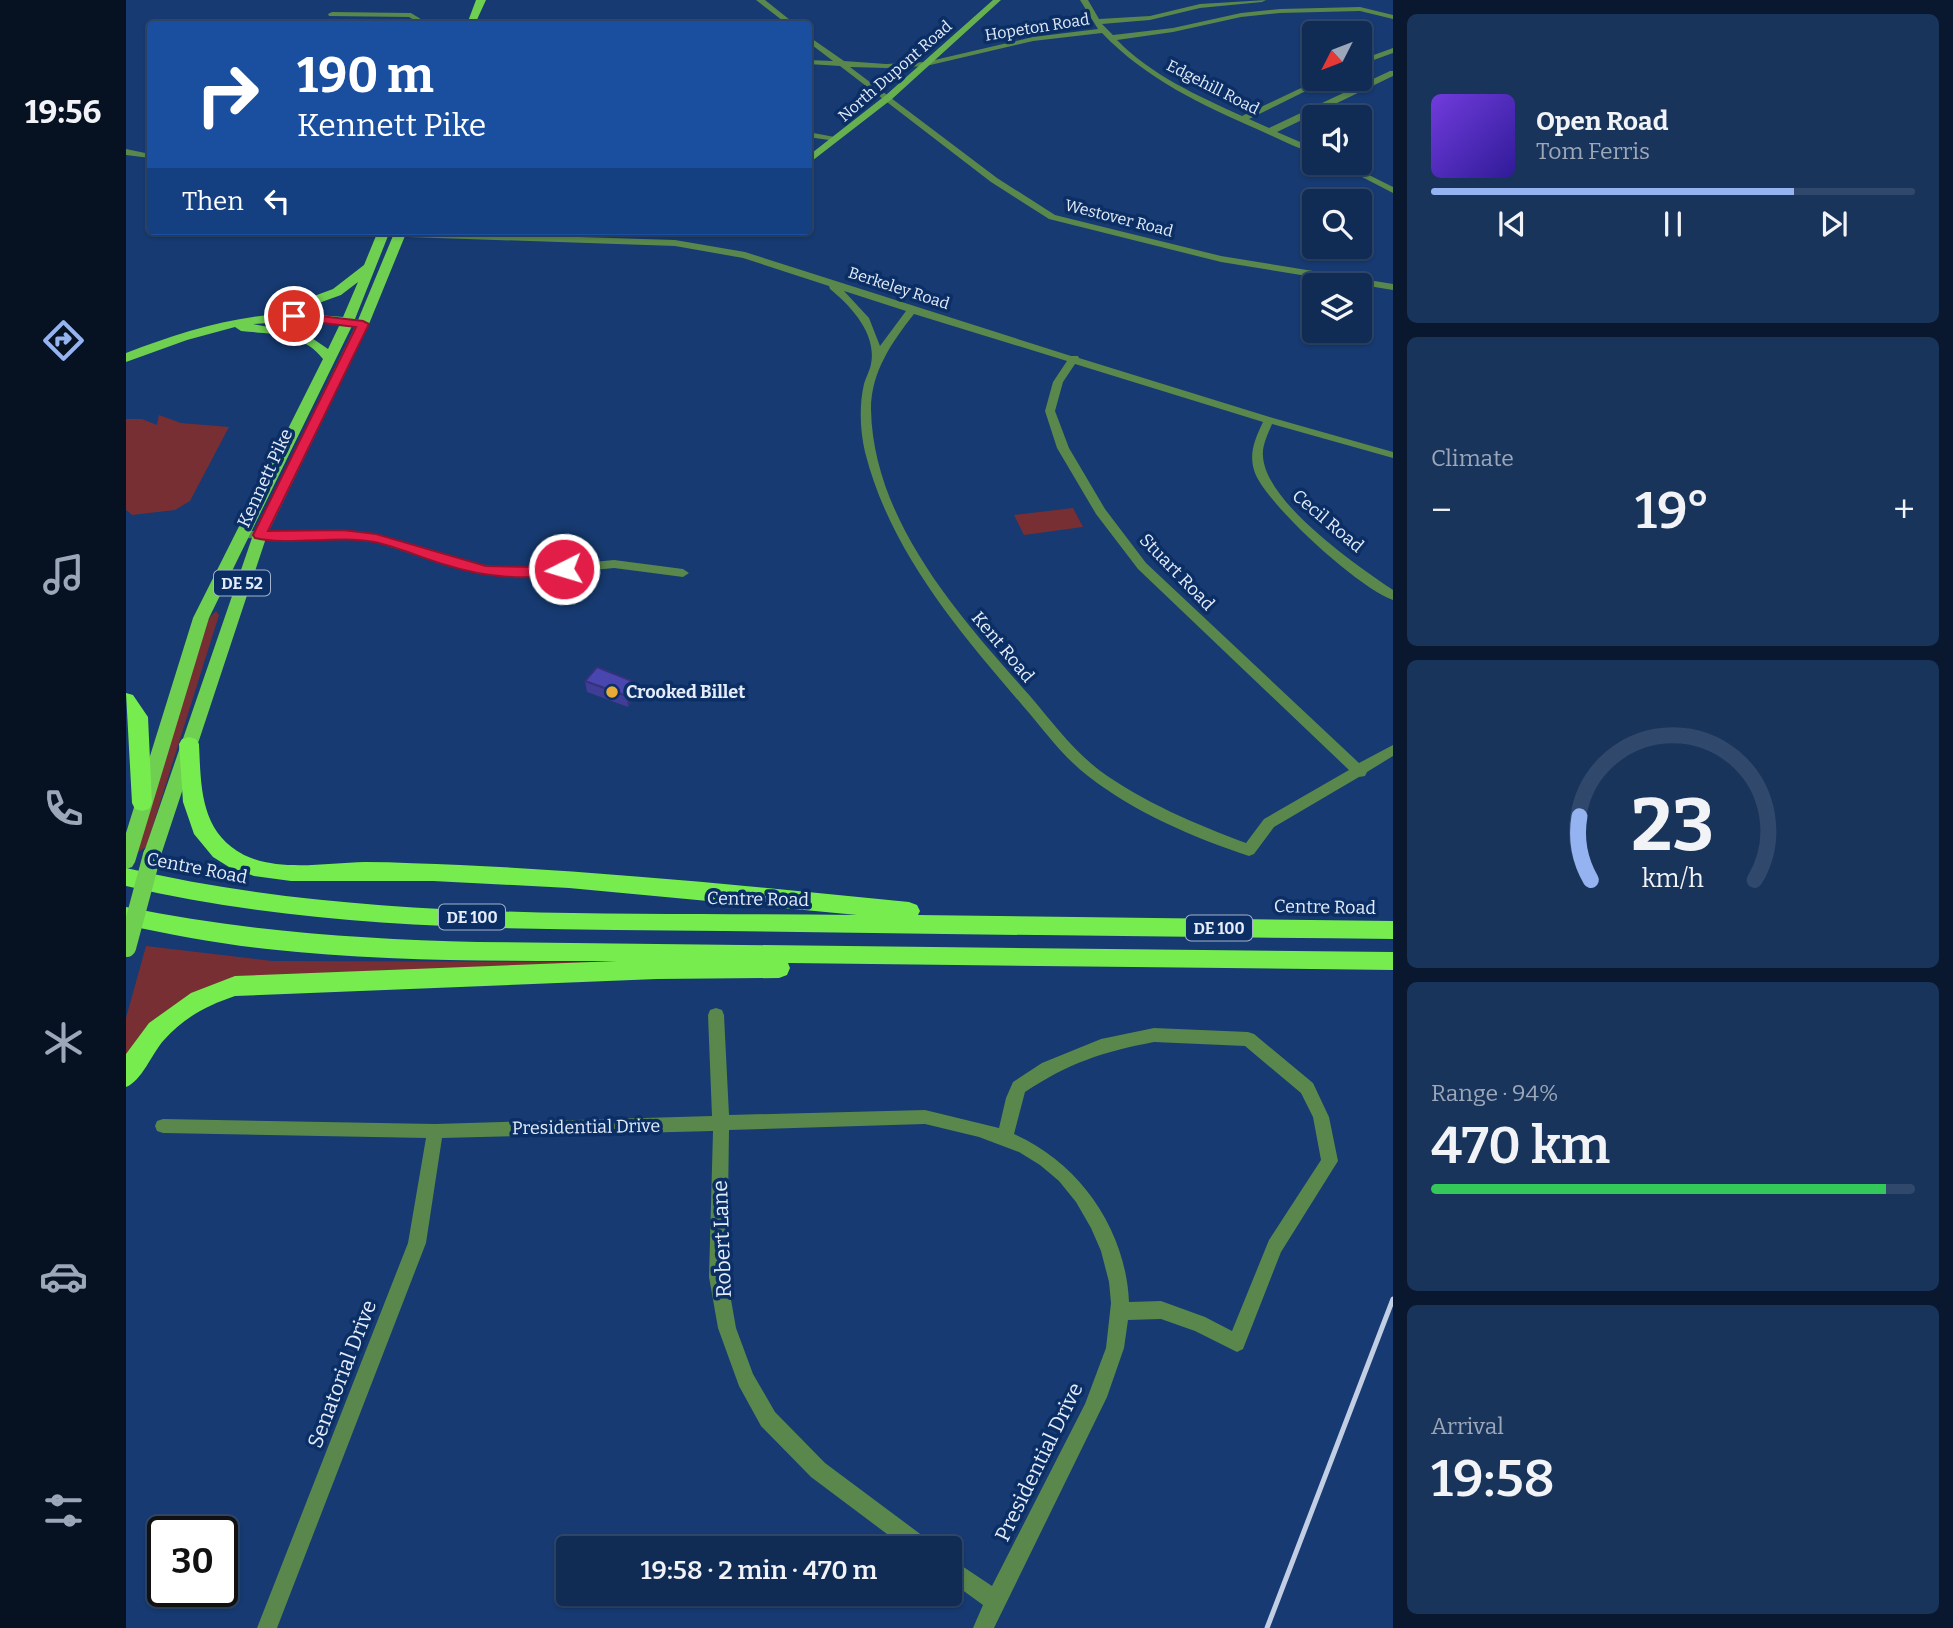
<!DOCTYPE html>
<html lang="en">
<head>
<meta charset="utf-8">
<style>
  body { margin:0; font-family:Bitter,serif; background:#19345b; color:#f1f3f6; height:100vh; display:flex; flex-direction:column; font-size:26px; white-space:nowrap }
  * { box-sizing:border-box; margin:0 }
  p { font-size:23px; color:#9ca7b9 }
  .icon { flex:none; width:38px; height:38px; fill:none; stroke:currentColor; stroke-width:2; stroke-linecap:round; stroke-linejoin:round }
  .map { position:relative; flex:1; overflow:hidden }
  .drawer { display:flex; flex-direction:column; gap:14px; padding:14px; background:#09182f; width:560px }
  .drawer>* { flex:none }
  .hud { position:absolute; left:21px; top:21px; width:665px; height:214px; border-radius:7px; box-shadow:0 2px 5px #0004,0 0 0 2px #30486c; background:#1a4fa0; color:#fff; overflow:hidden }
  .needle { width:46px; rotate:228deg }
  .fabs { position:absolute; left:1176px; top:21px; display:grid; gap:14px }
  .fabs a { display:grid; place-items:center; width:70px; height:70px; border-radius:7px; background:#102c55; box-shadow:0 2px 5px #0004,0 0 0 2px #30486c; font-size:35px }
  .speed { position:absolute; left:21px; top:1516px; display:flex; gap:14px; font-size:35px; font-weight:700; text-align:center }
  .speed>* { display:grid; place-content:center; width:91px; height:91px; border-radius:50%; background:#102c55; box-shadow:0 2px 5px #0004,0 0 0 2px #30486c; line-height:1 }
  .speed .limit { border:4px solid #111; border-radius:10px; background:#fff; color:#111 }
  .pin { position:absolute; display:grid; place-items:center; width:60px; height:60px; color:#fff; margin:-30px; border:4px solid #fff; border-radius:50%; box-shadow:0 2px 7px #0007 }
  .me { position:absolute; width:77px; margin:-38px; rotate:265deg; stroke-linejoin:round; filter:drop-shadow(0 0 5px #0008) }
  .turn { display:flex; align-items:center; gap:24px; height:147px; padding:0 35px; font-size:32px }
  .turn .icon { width:91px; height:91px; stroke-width:2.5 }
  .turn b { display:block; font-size:49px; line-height:60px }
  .then { display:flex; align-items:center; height:66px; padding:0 35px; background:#0003; gap:14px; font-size:26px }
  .big { font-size:52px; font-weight:600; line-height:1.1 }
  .drawer .tile { flex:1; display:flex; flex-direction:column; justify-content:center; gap:10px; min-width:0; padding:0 24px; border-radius:10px; background:#19345b }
  .drawer .dial { align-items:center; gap:0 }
  .dial svg { height:182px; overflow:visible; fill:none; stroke:#30486c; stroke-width:7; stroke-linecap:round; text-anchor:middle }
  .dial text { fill:#f1f3f6; stroke:none }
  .song { display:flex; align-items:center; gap:21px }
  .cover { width:84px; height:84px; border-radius:10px; background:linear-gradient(135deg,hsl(260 70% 55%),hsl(250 70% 35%)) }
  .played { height:7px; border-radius:4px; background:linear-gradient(90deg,#95b2f1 75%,#30486c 75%) }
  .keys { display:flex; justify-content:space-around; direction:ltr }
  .heat { display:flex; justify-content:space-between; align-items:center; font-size:38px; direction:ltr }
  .charge { height:10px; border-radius:5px; background:linear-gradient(90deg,#34c759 94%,#30486c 0) }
  .trip { position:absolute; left:430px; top:1536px; width:406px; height:70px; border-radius:7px; background:#102c55; box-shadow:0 2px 5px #0004,0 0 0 2px #30486c; font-weight:600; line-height:70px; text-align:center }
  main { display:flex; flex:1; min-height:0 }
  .menu { display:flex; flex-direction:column; width:126px; justify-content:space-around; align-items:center; background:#061222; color:#9ca7b9 }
  .menu .icon { width:49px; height:49px }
  .menu .selected { color:#95b2f1 }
  .menu b { font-size:32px; color:#f1f3f6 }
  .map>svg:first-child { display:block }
</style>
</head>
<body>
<main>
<nav class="menu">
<b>19:56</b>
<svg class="icon selected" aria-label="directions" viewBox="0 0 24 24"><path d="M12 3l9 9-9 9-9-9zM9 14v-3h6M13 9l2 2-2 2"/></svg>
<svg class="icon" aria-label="music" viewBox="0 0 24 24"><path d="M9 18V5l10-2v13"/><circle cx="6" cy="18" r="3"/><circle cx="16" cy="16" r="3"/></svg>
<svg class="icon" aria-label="phone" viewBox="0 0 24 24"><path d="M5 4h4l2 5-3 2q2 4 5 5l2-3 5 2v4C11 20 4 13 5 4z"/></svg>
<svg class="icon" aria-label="climate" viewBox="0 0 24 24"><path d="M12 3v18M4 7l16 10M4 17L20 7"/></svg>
<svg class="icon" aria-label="car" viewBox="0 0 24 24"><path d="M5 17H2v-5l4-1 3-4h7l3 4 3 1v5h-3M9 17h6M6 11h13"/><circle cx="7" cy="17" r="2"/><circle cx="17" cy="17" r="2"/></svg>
<svg class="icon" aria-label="filters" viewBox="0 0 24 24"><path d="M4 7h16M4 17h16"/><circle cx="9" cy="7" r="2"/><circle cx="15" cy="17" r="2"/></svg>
</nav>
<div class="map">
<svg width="1267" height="1628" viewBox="0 0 1267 1628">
  <rect width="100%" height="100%" fill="#163a71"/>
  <path fill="#772f34" d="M33,415L55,423L103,427L64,501L49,510L6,515L0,510V419H16L31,425Z
    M947,508L957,527L898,535L888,515Z
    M90,611L93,615L23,838L20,847L12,852L10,849L83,618Z
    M20,946L146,961L463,962L466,964L113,981L0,1063V1018Z"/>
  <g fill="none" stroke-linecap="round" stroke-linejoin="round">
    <path fill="#59874c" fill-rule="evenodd" d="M630,0H639L669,24H661Z
      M954,0H962L973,19L1024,16L1074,4L1140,0L1136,2L1074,8L1024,20L976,24L987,35L1047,28L1115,13L1154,9L1234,7L1267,15V19L1234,11L1154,13L1115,17L1047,32L991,40C1025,75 1072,96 1116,116L1194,79H1204L1123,119L1143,128L1264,71H1267V76L1151,132L1188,148V154C1169,147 1151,138 1133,130C1076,105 1020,79 976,33L907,41L800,66L760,68L724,67L871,178L929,215L1095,256L1267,284V290L1095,262L923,219L865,182L714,66L682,64V60L707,61L682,42V36L718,61L760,64L800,62L907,37L972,29Z
      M206,12L285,13L303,24H295L283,17L203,16L202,14Z
      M1267,48V53L1234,65V60Z
      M682,132L714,138L710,141L682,137Z
      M0,149L24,154V158L0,155Z
      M1209,163H1219L1267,187V193Z
      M256,231L549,240L619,252L945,356H952L953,358L1147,418L1267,452V458L1146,424C1142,434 1136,445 1137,456C1139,502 1230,565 1267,590V600C1234,589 1142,506 1129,473C1122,454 1129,439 1137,422L949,364L937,382L929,411L943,448L979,509L1020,563L1233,763L1267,745V756L1241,772L1239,776L1233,777L1148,827L1128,854L1123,856C1068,838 1008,812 962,776C936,756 918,730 897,706C832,630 764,551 739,452C734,431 733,405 738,384C740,377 744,370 745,364C751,334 725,306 704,289L703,286L617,258L549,246L253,236L251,234ZM718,291L780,311L754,346L743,318ZM788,314L941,361L927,382L919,411L931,448L970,514L1012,569L1223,770L1138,819L1120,843C1069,824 1017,802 973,770C946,749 926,722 904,696C834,617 747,521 745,409C745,372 766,342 788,314Z
      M114,531H217L250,534L329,559L375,568H407L488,560L557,569L563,573L557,577L488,568L407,576H375L323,566L249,542L217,539L110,538V532Z
      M590,1008L596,1010L598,1015L603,1115L799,1110L873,1128L880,1098L887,1082L916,1063L975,1039L1028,1028L1122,1032L1128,1034L1187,1083L1203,1117L1212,1161L1155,1252L1117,1349L1111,1352L1069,1331L1035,1319L1002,1320L998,1348L981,1397L868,1628H847L857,1605L824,1581V1558L866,1586L959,1404L980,1348L985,1303L983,1282L975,1251L965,1228L950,1202L933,1181L914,1165L893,1152L853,1137L799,1124L603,1130L601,1277L610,1328L627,1374L649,1412L699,1463L805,1542L808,1549H781L685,1477L635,1426L613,1386L592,1328L583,1277L587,1131L316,1138L300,1243L151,1628H131L282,1243L300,1138L37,1133L31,1131L29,1126L31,1121L37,1119L309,1124L586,1116L582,1015L584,1010ZM1028,1042L1119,1046L1175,1093L1187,1117L1195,1160L1143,1240L1106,1331L1079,1317L1035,1301L1003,1302C1000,1230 954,1163 888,1134L899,1092C943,1063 976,1052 1028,1042Z"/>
    <path fill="#66b050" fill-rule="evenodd" d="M867,0H875L766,99L682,164V156L760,95Z"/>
    <path fill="#6ecf50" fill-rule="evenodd" d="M350,0H360L349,24H341Z
      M252,231H264L229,319L232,320L269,231H281L243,324L141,535L35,855L32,860H20L17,855L127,535L229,327L226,326L83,618L9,862L6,867L0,869V833L67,618L197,359C178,333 145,334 115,331L109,327L61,340L0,362V353C50,334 102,317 157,314L154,311L156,308L207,289L238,265ZM232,282L217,317L165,313L215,295ZM170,321L214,324L202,349L180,334L127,324Z"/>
    <path fill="#76ec4e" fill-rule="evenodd" d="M0,693L7,695L22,717L26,803L23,809L16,811L9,809L6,803Z
      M63,737L70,739L73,744C75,787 74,832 118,855C153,872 200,863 239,862C270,862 302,864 334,865C484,872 634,887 783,902L791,905L794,911L792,915L1267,921V939C1044,937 820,934 597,931C397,929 195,932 0,886V868C235,923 491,912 731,915L443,888L307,881H165L128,876L103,867L87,857L68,834L57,802L53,744L56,739Z
      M0,907C117,931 233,939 352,942L1267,952V970L662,963L664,968L661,975L653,978L531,979L109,996C82,1005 57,1018 38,1040C26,1053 16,1081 0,1087V1054L23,1023L65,993L109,976L491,961C374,961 257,962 141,949C94,944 47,935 0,925Z"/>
    <path stroke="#c1cee3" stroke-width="5" d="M1141,1628L1267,1299"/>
    <path stroke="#6ecf50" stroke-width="18" d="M1,948L26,855"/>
  </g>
  <path fill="#3f3d96" d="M459,681L512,693L502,707L461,692Z"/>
  <path fill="#33327a" d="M511,683L512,693L502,707L501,696Z"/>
  <path fill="#4947af" stroke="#33327a" stroke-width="2" d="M471,667L511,683L501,696L459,681Z"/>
  <path fill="#e11d48" stroke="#92132f" stroke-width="2" d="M168,313L237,321L243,324L142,531L217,530L250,534L360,566L407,567L438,564L443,566V572C404,582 357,577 320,565C296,558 272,547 248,542C210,535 163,546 129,538L127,535L230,327L164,319V314Z"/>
  <circle fill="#e8ab37" stroke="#0b2f65" stroke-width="2.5" cx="486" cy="692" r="7"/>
  <g text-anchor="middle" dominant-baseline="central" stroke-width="7" stroke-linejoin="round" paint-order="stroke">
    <g font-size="16" fill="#e4ecfa" stroke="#0b2f65">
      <text transform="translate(911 27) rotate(-9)">Hopeton Road</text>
      <text transform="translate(769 71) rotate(-41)">North Dupont Road</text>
      <text transform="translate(1087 87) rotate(27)">Edgehill Road</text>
      <text transform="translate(993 218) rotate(14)">Westover Road</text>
      <text transform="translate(773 288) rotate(18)">Berkeley Road</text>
    </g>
    <g fill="#0b2f65" stroke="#a3b3cd" stroke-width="2">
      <rect x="88" y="570.5" width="56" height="25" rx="5"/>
      <rect x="313" y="904.5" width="66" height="25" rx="5"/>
      <rect x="1060" y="915.5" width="66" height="25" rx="5"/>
    </g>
    <g font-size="16" font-weight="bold" fill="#e4ecfa">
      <text x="116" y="583">DE 52</text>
      <text x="346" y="917">DE 100</text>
      <text x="1093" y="928">DE 100</text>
    </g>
    <g font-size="18" fill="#e4ecfa" stroke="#0b2f65">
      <text transform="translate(139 478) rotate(-65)">Kennett Pike</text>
      <text transform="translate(1202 521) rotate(40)">Cecil Road</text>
      <text transform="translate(1051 572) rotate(46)">Stuart Road</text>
      <text transform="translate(877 647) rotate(50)">Kent Road</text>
      <text transform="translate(71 868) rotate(11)">Centre Road</text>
      <text transform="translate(632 899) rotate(1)">Centre Road</text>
      <text transform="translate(1199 907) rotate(1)">Centre Road</text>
      <text transform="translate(460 1127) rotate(-1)">Presidential Drive</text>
    </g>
    <g font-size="18" font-weight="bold" fill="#e4ecfa" stroke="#0b2f65" text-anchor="start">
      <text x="500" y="692">Crooked Billet</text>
    </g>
    <g font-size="21" fill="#e4ecfa" stroke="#0b2f65">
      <text transform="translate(596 1239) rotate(-92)">Robert Lane</text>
      <text transform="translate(216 1374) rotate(-69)">Senatorial Drive</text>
      <text transform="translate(913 1462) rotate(-64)">Presidential Drive</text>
    </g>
  </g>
</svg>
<div class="fabs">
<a><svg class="needle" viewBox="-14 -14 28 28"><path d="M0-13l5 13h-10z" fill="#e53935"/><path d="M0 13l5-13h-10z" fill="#9ca7b9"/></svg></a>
<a><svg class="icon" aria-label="sound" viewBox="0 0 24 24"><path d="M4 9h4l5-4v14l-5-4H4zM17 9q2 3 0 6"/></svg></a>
<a><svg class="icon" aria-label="search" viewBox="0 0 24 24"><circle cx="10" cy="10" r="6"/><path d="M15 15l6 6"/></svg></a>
<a><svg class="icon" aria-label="layers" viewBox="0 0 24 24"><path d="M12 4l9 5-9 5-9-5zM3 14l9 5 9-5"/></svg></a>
</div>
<div class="speed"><div class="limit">30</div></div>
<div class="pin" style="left:168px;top:316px;background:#d93025"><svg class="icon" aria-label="arrive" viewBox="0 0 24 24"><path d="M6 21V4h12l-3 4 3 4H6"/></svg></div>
<svg class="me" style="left:438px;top:569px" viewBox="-20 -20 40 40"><circle r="17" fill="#e11d48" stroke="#fff" stroke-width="3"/><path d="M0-11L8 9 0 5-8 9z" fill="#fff"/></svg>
<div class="trip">19:58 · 2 min · 470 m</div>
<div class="hud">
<div class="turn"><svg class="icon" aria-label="right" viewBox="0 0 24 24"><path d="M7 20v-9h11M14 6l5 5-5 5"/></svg><div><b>190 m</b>Kennett Pike</div></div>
<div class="then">Then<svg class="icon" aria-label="left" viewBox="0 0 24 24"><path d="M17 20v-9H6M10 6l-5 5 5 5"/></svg></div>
</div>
</div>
<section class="drawer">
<div class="tile">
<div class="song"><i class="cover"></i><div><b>Open Road</b><p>Tom Ferris</p></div></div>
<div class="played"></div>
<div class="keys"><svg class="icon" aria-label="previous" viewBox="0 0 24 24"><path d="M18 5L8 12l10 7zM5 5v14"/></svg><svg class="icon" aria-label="pause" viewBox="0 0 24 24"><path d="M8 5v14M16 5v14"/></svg><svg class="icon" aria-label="next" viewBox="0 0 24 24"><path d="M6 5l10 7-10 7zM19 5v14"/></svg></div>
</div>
<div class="tile"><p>Climate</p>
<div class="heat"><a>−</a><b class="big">19°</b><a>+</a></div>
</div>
<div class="tile dial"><svg viewBox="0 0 100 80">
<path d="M14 69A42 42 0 1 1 86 69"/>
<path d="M14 69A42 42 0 0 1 9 41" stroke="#95b2f1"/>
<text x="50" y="56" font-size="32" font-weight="700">23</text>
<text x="50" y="72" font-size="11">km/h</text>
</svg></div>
<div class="tile"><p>Range · 94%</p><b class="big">470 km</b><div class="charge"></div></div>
<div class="tile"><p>Arrival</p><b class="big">19:58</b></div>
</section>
</main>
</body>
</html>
